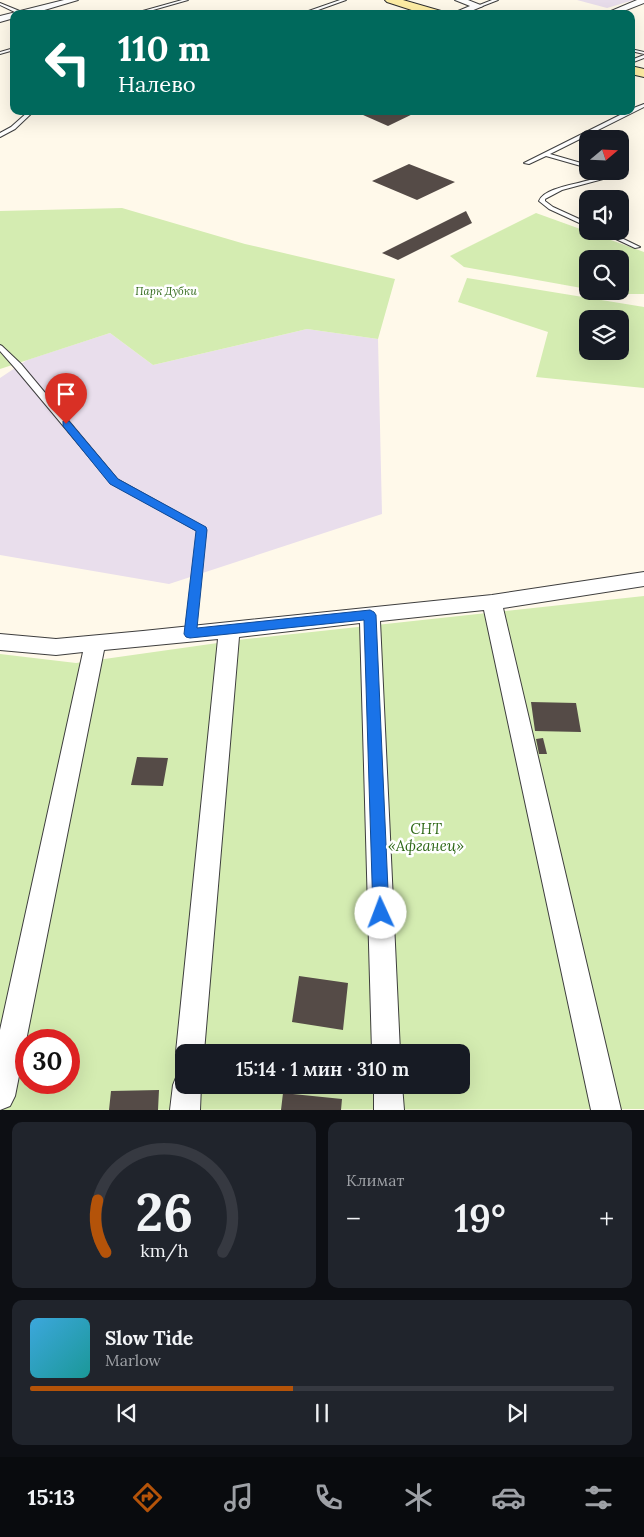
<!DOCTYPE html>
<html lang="ru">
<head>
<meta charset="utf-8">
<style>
  body { margin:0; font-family:Lora,serif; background:#20242c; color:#f1f3f6; height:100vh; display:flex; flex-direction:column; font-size:19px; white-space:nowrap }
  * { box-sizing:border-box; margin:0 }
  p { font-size:16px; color:#9ea1a6 }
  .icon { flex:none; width:28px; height:28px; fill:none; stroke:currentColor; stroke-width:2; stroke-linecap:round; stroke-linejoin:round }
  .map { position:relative; height:1110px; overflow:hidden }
  .sheet { display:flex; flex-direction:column; gap:12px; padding:12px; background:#0d0f14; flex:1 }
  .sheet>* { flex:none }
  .banner { position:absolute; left:10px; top:10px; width:625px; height:105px; border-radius:10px; box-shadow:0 5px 20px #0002; background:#00695c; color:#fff; overflow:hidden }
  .needle { width:32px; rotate:71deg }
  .buttons { position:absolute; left:579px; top:130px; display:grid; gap:10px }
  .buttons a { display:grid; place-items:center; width:50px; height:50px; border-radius:10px; background:#171b24; box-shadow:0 5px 20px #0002; font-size:25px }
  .speed { position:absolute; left:15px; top:1029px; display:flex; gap:10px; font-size:25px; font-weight:700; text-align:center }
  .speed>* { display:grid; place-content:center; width:65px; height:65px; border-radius:50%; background:#171b24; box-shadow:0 5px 20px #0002; line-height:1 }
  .speed .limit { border:8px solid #d22; background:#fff; color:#111 }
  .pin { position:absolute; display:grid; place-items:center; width:42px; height:42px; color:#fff; margin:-51px -21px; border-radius:50% 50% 50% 0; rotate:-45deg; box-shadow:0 0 5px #0007 }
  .pin .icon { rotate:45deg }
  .me { position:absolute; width:55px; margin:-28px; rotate:358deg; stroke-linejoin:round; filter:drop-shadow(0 0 4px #0008) }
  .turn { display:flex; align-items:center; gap:18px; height:105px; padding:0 25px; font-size:22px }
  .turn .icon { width:65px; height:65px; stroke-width:2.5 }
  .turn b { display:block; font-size:35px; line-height:42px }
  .big { font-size:38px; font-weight:600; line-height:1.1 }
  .sheet .tile { flex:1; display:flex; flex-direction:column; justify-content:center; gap:8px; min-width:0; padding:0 18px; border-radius:10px; background:#20242c }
  .sheet .dial { align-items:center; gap:0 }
  .dial svg { height:130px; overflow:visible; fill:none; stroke:#363941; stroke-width:7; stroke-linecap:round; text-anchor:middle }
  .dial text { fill:#f1f3f6; stroke:none }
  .song { display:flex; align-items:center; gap:15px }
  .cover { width:60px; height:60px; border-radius:8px; background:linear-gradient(135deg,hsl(200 70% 55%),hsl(180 70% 35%)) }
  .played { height:5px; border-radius:2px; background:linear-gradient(90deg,#b45309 45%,#363941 45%) }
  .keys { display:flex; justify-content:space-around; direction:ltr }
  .heat { display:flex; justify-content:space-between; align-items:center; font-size:28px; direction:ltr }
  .sheet .tiles { flex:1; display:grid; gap:12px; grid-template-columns:1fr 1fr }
  .tile:last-child { grid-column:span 2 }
  .trip { position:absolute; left:175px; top:1044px; width:295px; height:50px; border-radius:10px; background:#171b24; box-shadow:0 5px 20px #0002; font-weight:600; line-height:50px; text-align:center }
  .dock { display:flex; height:80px; justify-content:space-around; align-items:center; background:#090b0e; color:#9ea1a6 }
  .dock .icon { width:35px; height:35px }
  .dock .selected { color:#b45309 }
  .dock b { font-size:22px; color:#f1f3f6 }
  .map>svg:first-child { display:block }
</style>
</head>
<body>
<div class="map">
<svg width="644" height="1110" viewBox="0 0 644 1110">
  <rect width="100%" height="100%" fill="#fff9ea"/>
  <path fill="#e9deec" d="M577,0H634L607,8Z
    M307,329L378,339L382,514L169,584L0,555V378L27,360L110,333L153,365Z"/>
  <path fill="#d4ecb1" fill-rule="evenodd" d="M122,208L245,244L395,279L378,339L307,329L153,365L110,333L0,369V211Z
    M536,213L644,252V294H613L598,291H620V259H588L587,289L464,267L450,256Z
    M467,278L644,307V388L536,377L548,332L458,302ZM588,319H620V351H588Z
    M644,596V1109L0,1110V654L76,663L246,639ZM26,1040H69V1082H26ZM184,1052H461V1085H184Z"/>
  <path fill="#554b47" d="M354,111H419L388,126Z
    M409,164L455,182L417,200L372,181Z
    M466,211L472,223L398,260L382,253Z
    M531,702L576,703L581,732L535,731Z
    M543,738L547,754H539L536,739Z
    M137,757L168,758L163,786L131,785Z
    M299,976L348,983L343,1030L292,1022Z
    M159,1090L158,1110H109L111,1091Z
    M283,1093L342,1099L341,1110H281Z"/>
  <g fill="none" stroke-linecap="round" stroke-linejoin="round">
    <g stroke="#3e3e3e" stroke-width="2">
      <path id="lane" d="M182,0H188L139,14H132Z
        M340,0H346L307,14H300Z
        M492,0H498L480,7L477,6Z
        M0,3L22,12L23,13L19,14L0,5Z
        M14,48V50L0,54V52Z
        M631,49L644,52V54L631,51Z
        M644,55V58L631,63V60Z
        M644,104V107L550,154L588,165V168L546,156L529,164L524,163L628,111H631V109Z
        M29,111H34L15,129L0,137V133L11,127Z
        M594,171H600L604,175L603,179L562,190L545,199V201L553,207L588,223V227L549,209L539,201C545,186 584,184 598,177Z
        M599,231H607L640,247L635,248Z
        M0,345L2,346L21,364L117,479L205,528L206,530L193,637H187L185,634L198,531L111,483L15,368L0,351Z"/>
    </g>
    <g stroke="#3e3e3e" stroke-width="2">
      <path id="street" d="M64,0H78L31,14H14V18L0,22V16Z
        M455,0H468L483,6L464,14H451L470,6Z
        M637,0H644V3L616,14H604Z
        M644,572V586L503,608L621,1110H591L484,610L380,621L400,1052H372L360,623L239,637L204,1052H184V1064L180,1062L176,1052L218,639L104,650L15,1096L10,1106L0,1110V1030L83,652L56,655L0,650V634L56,639L143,631L492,595Z
        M184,1072V1085H201L200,1110H170L173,1085L177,1075Z
        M374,1085H402L404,1110H374Z"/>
    </g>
    <g stroke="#2d2d2d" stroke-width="2">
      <path id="secondary" d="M385,0H403L441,11L443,14H424L387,2Z
        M631,66L644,69V77L631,74Z"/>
    </g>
    <use href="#lane" fill="#fff" fill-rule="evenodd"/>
    <use href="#street" fill="#fff" fill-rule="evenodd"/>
    <use href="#secondary" fill="#ffeea5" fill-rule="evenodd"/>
  </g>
  <path fill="#1a73e8" stroke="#114b97" d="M63,421H69L118,479L206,527L207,530L197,628L370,610L374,612L376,615L389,913L387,919L381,921L376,919L373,913L364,620L190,638L186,637L184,634L196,531L110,484L63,426Z"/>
  <g text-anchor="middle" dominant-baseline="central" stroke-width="5" stroke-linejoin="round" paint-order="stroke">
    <g font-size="11" font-style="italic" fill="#2e6817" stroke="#fff">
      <text x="166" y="291">Парк Дубки</text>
    </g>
    <g font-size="15" font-style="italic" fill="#2e6817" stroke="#fff">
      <text x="426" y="828">СНТ<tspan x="426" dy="17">«Афганец»</tspan></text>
    </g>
  </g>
</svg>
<div class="buttons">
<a><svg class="needle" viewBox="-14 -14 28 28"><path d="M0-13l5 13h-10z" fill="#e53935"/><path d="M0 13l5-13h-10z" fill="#9ea1a6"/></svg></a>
<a><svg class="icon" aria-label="sound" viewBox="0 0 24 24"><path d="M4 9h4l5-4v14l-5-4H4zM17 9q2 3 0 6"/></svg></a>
<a><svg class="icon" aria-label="search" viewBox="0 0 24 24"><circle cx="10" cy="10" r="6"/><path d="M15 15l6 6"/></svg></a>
<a><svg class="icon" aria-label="layers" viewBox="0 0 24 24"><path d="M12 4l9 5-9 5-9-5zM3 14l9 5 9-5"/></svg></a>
</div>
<div class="speed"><div class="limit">30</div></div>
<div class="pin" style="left:66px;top:424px;background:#d93025"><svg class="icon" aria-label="arrive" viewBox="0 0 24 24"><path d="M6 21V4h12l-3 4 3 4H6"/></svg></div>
<svg class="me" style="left:381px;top:913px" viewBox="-20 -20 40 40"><circle r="19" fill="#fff"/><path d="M0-13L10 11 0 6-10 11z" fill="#1a73e8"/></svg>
<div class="trip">15:14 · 1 мин · 310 m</div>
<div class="banner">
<div class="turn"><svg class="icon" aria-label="left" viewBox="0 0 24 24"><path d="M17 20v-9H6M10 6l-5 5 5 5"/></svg><div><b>110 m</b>Налево</div></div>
</div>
</div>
<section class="sheet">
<div class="tiles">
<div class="tile dial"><svg viewBox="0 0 100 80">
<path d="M14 69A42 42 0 1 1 86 69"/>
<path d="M14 69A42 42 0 0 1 9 37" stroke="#b45309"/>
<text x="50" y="56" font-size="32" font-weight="700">26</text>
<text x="50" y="72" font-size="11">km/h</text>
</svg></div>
<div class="tile"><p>Климат</p>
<div class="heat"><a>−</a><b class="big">19°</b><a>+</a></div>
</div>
<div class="tile">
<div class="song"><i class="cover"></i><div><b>Slow Tide</b><p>Marlow</p></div></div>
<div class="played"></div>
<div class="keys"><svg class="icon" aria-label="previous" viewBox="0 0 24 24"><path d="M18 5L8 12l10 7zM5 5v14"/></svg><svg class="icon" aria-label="pause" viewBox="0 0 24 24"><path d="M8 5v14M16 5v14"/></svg><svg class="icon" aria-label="next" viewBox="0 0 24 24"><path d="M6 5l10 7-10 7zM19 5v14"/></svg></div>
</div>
</div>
</section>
<nav class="dock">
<b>15:13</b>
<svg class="icon selected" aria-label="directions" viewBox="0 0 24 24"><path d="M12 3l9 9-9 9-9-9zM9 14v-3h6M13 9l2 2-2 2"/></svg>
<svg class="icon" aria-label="music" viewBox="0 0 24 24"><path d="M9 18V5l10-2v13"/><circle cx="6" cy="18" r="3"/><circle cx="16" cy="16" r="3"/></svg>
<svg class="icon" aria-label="phone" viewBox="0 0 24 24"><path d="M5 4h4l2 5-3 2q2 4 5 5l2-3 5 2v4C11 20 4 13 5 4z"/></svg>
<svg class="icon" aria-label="climate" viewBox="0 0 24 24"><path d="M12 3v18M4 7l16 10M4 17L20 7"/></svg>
<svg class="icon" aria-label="car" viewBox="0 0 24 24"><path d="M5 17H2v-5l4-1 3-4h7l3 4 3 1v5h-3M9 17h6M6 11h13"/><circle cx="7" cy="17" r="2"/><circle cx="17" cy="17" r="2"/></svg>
<svg class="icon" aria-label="filters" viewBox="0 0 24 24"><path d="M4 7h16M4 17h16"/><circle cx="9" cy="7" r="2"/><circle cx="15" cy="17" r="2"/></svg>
</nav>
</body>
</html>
